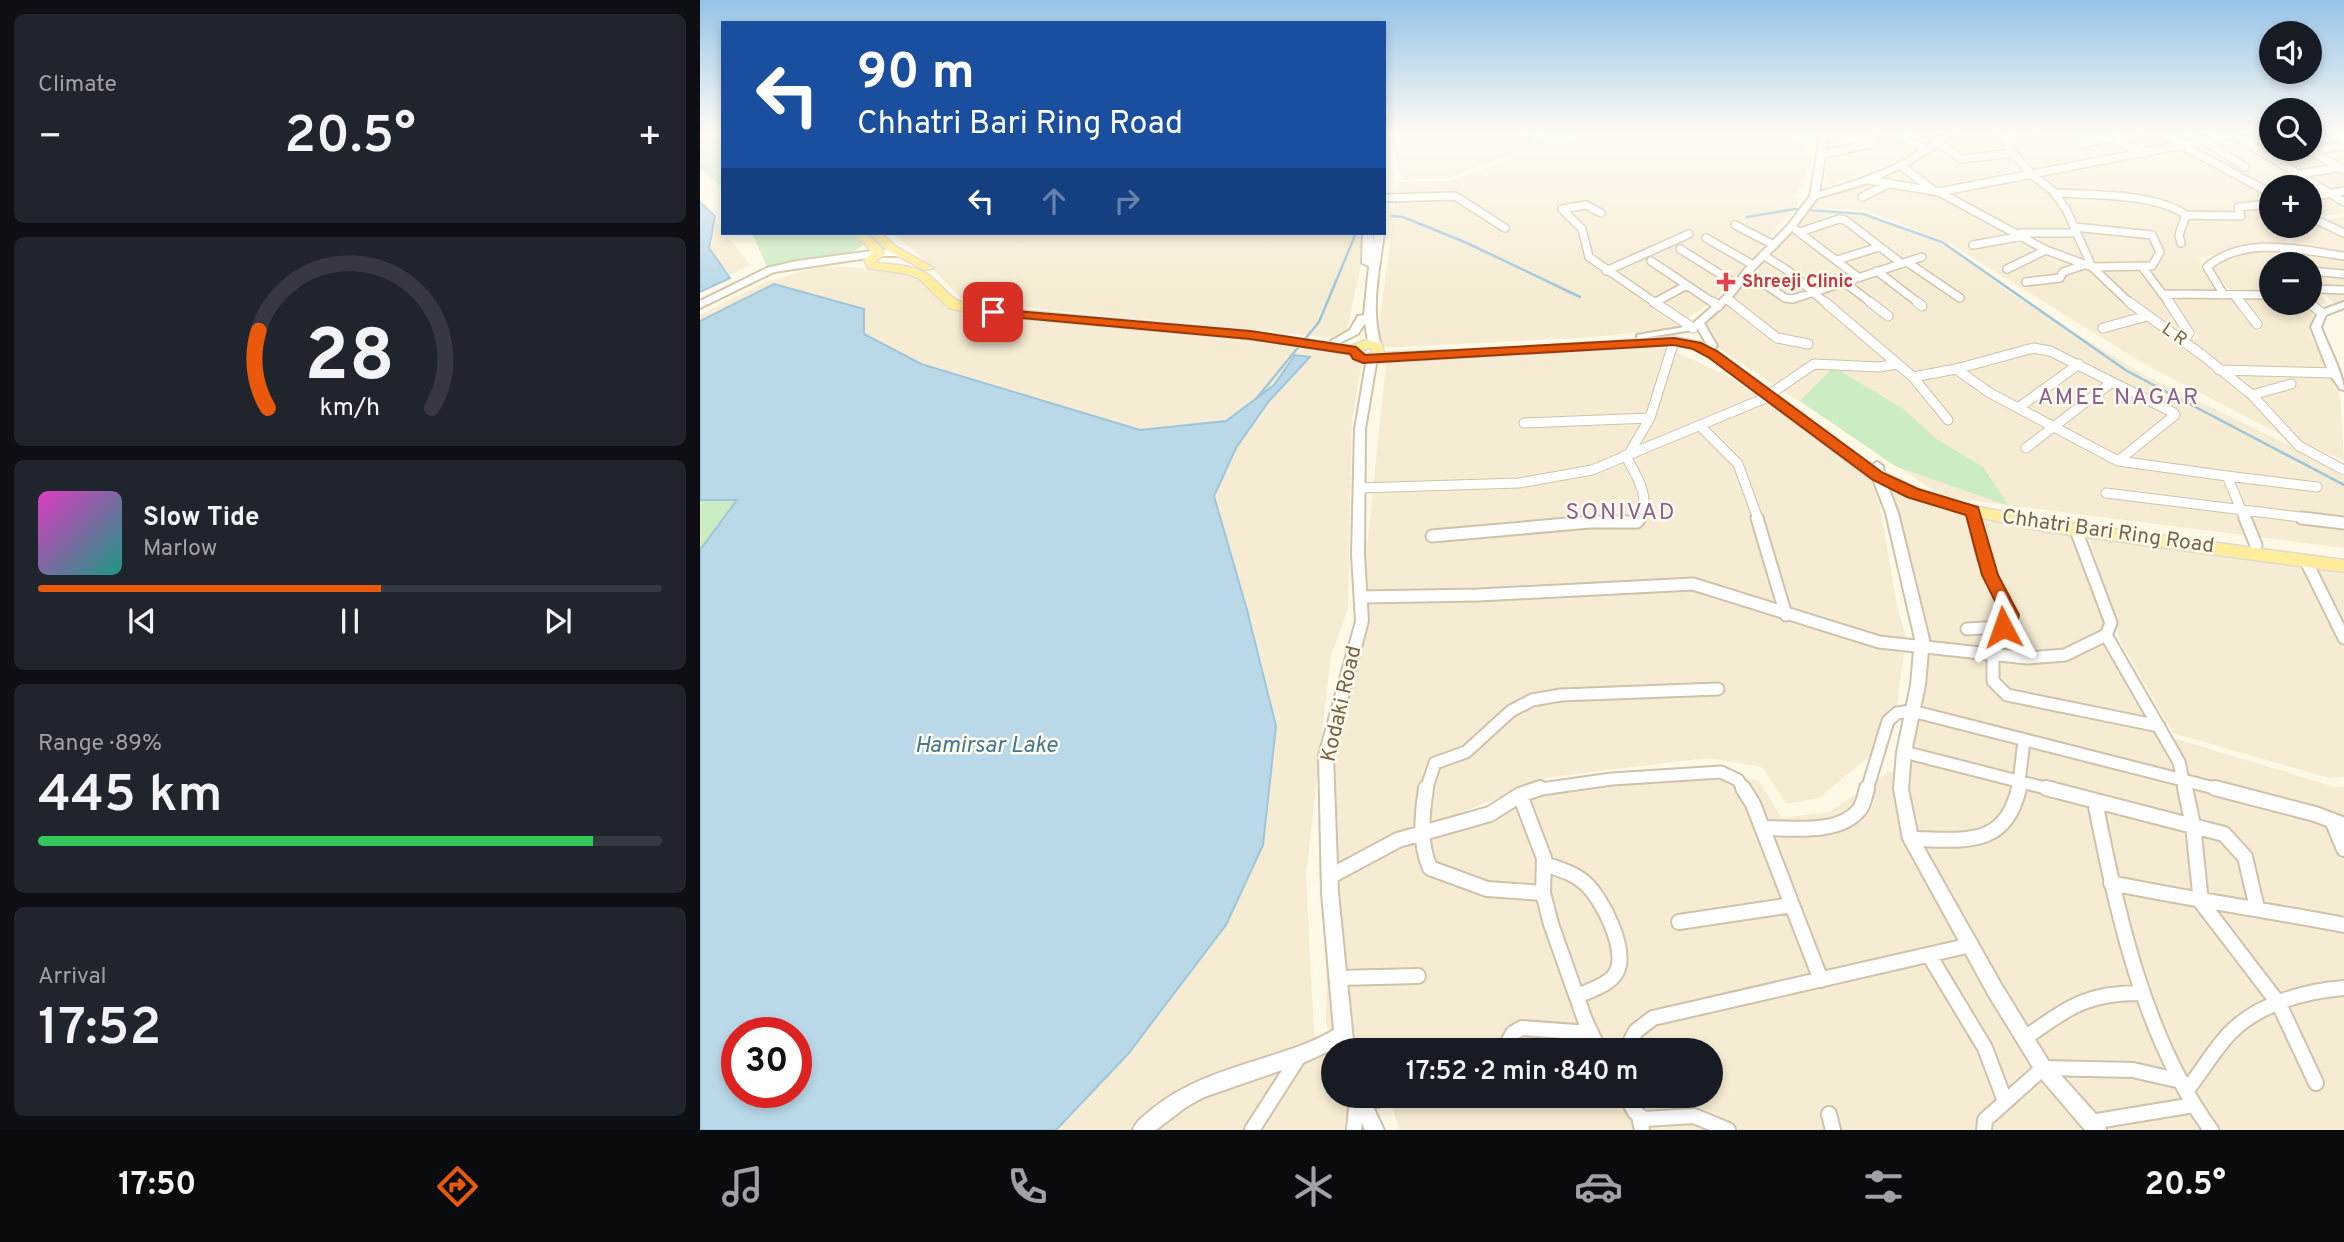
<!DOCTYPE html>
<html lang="en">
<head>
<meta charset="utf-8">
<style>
  body { margin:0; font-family:Overpass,sans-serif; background:#20242c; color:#f1f3f6; height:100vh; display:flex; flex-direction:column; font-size:26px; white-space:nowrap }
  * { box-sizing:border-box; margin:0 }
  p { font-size:23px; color:#9ea1a6 }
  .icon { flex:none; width:38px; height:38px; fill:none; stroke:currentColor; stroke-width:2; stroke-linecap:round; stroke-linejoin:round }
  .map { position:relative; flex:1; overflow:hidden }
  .drawer { display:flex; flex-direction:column; gap:14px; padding:14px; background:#0d0f14; width:700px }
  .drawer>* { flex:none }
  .banner { position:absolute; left:21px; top:21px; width:665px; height:214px; border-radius:0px; box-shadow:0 4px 10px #0003; background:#1a4fa0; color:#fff; overflow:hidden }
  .tools { position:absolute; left:1559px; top:21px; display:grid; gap:14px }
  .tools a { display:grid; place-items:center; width:63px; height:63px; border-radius:50%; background:#171b24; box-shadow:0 4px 10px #0003; font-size:35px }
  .speed { position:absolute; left:21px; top:1017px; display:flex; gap:14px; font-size:35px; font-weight:700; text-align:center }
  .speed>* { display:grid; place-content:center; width:91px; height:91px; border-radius:50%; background:#171b24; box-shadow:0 4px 10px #0003; line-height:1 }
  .speed .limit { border:10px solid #d22; background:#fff; color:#111 }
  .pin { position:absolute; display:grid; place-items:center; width:60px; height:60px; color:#fff; margin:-30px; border-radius:14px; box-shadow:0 4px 10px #0006 }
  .me { position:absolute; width:77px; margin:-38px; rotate:356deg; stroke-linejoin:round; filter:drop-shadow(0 0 5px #0008) }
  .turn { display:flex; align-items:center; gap:24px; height:147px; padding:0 21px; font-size:32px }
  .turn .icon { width:91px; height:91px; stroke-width:2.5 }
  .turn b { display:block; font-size:49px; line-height:60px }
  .lanes { display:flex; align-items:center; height:66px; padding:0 21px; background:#0003; justify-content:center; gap:35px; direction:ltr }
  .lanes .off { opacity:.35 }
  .big { font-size:52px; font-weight:600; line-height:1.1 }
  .drawer .widget { flex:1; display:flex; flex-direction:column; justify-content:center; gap:10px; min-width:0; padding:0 24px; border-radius:10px; background:#20242c }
  .drawer .dial { align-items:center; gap:0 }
  .dial svg { height:182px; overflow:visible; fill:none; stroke:#363941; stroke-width:7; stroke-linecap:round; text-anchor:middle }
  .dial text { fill:#f1f3f6; stroke:none }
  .song { display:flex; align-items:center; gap:21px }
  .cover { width:84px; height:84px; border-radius:10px; background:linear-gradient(135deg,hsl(310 70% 55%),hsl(170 70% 35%)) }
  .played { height:7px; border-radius:4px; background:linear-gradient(90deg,#ea580c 55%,#363941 55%) }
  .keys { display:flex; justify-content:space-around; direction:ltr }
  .heat { display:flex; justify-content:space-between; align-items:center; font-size:38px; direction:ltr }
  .charge { height:10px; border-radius:5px; background:linear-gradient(90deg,#34c759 89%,#363941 0) }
  .trip { position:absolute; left:621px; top:1038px; width:402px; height:70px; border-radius:35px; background:#171b24; box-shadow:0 4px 10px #0003; font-weight:600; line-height:70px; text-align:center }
  .tabs { display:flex; height:112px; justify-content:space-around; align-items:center; background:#090b0e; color:#9ea1a6 }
  .tabs .icon { width:49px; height:49px }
  .tabs .current { color:#ea580c }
  .tabs b { font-size:32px; color:#f1f3f6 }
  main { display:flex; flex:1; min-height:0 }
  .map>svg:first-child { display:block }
</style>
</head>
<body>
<main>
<section class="drawer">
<div class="widget"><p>Climate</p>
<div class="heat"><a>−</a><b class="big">20.5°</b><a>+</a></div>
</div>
<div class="widget dial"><svg viewBox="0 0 100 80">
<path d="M14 69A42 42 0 1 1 86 69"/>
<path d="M14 69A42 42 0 0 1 10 35" stroke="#ea580c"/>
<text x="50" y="56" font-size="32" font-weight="700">28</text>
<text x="50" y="72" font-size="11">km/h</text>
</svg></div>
<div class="widget">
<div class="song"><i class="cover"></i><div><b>Slow Tide</b><p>Marlow</p></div></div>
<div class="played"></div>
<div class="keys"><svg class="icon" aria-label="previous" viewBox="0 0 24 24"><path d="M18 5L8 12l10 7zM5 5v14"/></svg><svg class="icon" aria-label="pause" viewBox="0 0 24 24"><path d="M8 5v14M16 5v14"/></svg><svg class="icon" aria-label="next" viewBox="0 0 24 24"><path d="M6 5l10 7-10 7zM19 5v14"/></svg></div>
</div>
<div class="widget"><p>Range · 89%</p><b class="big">445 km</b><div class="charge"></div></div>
<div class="widget"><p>Arrival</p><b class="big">17:52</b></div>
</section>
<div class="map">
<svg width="1644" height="1130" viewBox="0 0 1644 1130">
  <rect width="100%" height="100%" fill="#fef9e6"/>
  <path fill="#f6ecd3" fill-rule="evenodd" d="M691,132H873L748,178L702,180L696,161Z
    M1092,132L1114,160L1096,196L1098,204L1017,298L973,329L880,338L676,348L698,182L750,181L882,133Z
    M1131,132H1249L1211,157L1124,187Z
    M1263,132H1297L1330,173L1240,188L1172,179L1217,164Z
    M1303,132H1466L1482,145L1332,171Z
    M1529,132H1571L1572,149H1604L1644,173V199Z
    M1610,132H1644V171L1610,149Z
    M1537,138L1644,201V213L1617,217L1610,213V187H1572L1571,191L1486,145Z
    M1484,147L1518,171L1571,194L1572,226H1576L1592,249H1536L1499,258L1521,291L1456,290L1492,334L1477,336L1409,282L1398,267L1363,195L1336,174Z
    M1337,178L1358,194L1393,269L1565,402L1595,442L1446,365L1249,243L1166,210L1112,208L1118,198L1168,183L1245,192Z
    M0,202L50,265L0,290Z
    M1110,211L1164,212L1247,246L1313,295L1444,375L1605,453L1644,477V548L1244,497L996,333Z
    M1610,217L1622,220L1644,217V305L1636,306L1610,279V264H1596L1583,251H1600L1582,226L1617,224L1610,223Z
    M193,233H668L645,339L265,302L217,253Z
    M1537,251H1580L1592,264H1572V303H1610V283L1629,303L1616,306L1609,332L1640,397L1644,460L1600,443L1567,402L1483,341L1499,338L1466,294L1531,292L1504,260Z
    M120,266L212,270L223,286L265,316L564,339L663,355L652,421L648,609L631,655L606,876L614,1034L633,1062L634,1096H658L680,1130H0V315L64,283ZM37,1032H96V1092H37Z
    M902,347L967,348L1030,377L1175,476L1197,606L1206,637L1195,719L1174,752L1119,798L1086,804L1062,767L1008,758L850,777L623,868L647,665L660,613L687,355Z
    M1189,484L1277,518L1380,538L1409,642L1463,735L1635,787H1644V1130H699L693,1108L683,1096H1012V1050H646L626,1025L628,873L853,783L1013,769L1059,781L1082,818L1129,812L1188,772L1206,771L1225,658L1210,602Z
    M1389,539L1644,569V777L1629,778L1473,733L1421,643Z"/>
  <path fill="#ccecc3" d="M0,132H23V188L0,169Z
    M52,233H153L165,244L147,256L68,269Z
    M1134,367L1203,409L1238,440L1283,467L1309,506L1195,466L1100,401Z
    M37,499L0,550V500Z"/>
  <path fill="#b9d9e9" stroke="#9ec6db" stroke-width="2" fill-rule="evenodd" d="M0,202L15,216L9,248L30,278L0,292Z
    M74,284L164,309V334L221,364L440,430L526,421L574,385L595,355L610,357L569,401L536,448L514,496L547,610L576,726L563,845L526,925L428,1054L356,1130H0V550L37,500H0V321ZM37,1032H96V1092H37Z"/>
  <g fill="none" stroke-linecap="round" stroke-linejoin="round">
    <path stroke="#9ec6db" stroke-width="2.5" d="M692,216L703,217L767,243L880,297
      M1047,217L1095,209L1163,214L1242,242L1427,371L1644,485
      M556,399L619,322L656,233"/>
    <g stroke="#d0c2ab" stroke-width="10">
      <path id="minor-far3" d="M834,132L835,140
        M1183,132L1190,136H1201L1225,150
        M1302,132L1313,153L1332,175L1352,190L1366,209L1392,267L1431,304
        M1400,132L1444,154
        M1464,132L1482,144
        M1491,132L1545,167
        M1627,132L1644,142
        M1416,139L1439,132
        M1544,141L1644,202
        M1238,142L1261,159L1313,153
        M1381,144L1412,137
        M1485,147L1572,194
        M1610,151L1642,169
        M1123,154L1174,143
        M1571,157L1644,146
        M1200,165L1233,190
        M1598,174L1644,167
        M1168,180L1239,192L1533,135L1544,141L1572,137
        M1239,192L1346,250L1392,267L1452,266L1460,252L1452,235L1374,227
        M1354,193C1392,195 1455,193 1486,215L1479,235L1481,243
        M1162,197L1190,183
        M1610,197L1644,191
        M684,198L755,196L805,228
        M901,213L886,205L862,209L882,229L889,257L957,304
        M1486,215L1541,216L1538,207L1572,204
        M1610,217L1644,233
        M1035,225L1074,245
        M1096,230L1158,277
        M1100,232L1139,219L1145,220L1201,263
        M1320,233H1376
        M1006,238L1053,265
        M1273,245L1323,236
        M980,249L1036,284
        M1582,249L1595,264
        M1063,255L1087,270L1127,304
        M1137,260L1179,247
        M951,261L1015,304
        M1207,262L1260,298
        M1443,268L1470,304
        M1307,269L1346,250
        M906,271L989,234
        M1177,271L1220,304
        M1610,271L1644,274
        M1047,272L1085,298L1093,299L1222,257
        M1144,282L1173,304
        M1326,282L1360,278L1363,272L1384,265
        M1610,282L1616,289L1644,290
        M1462,294L1572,295
        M1524,295L1507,267C1544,235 1600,250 1644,256
        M1534,295L1541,304
        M1026,299L1033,304
        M954,303L987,285"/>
    </g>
    <g stroke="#d0c2ab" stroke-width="11">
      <path id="minor-far2" d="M954,302L993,328
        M1013,302L1018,306
        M1031,302L1077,338L1108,344
        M1125,302L1213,377L1248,420
        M1170,302L1188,316
        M1217,302L1222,306
        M1429,302L1505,357L1552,395L1599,446L1644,470
        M1469,302L1489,333L1483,341
        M1540,302L1557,324
        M1609,303L1622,313
        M1403,328L1447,316
        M1256,369L1290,393L1418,461L1527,476L1545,519
        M1519,370L1634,373
        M1213,377L1256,369L1333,348L1350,351L1474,413L1475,415L1418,461
        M1073,392L1114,364L1179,367L1197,364
        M1552,395L1591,384
        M1318,408L1379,364
        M824,423L950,418
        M1000,426L1038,464L1058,519
        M1326,448L1412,382
        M930,452L950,418L974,341
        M925,455C935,473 953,500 939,519
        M1527,476L1617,487
        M659,488L819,483L892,470L1068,397
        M1406,493L1616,519
        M1273,511L1275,519"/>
    </g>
    <g stroke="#d0c2ab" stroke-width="15">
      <path id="minor-far1" d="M1057,518L1086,615
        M1545,518L1556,545
        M1602,518L1644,523
        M732,536L890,522H937L940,518
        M1606,561L1644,638
        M661,597L778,595L993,584L1179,642L1327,658L1365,655L1406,635L1411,623L1376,530
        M1267,629L1303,627L1308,625L1311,619L1283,557L1274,518
        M1406,635L1479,762L1485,790
        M1293,656V681L1307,695L1459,726
        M1204,752L1353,790
        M726,790L735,763L766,752L811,711L832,700L861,695L1018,689
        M834,790L912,779L1021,772L1038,780L1044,790
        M1167,790L1188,721L1197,713L1212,711L1522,790
        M1318,790L1324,741"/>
    </g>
    <g stroke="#d0c2ab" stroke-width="18">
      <path id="minor" d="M726,788C722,815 719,843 730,868L787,889L843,893
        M1043,788L1053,804L1121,980
        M1346,788L1524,834L1545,857L1557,908
        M1485,788L1493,825L1501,902L1579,1004L1616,1083
        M1515,788L1615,814L1644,825
        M820,795L844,858L843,893L851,924L885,1020L899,1050
        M1395,801C1416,910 1444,1038 1511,1130
        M1632,820L1644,849
        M1062,828C1091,828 1139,835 1159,810C1164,804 1165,795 1167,788
        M1211,839C1262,839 1305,850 1319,788
        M845,864C859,869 874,873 885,883C902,898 929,951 916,973C909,985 890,990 878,996
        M629,877L698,840L790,814L820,795L840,788
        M1411,883C1488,899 1566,910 1644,925
        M979,922L1092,905
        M1229,955L1285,1048L1305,1101
        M638,978L718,976
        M1325,1038C1369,1007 1388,992 1443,993
        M804,1050L813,1033L822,1028L890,1033
        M926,1050L936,1031L953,1018L1271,945
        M1486,1091C1501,1073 1513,1051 1529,1034C1557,1004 1605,991 1644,988
        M926,1096L935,1112L944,1119L994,1116L1028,1130
        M663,1103L693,1096H713
        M1129,1114L1133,1130
        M939,1116L942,1130
        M1391,1122L1494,1105
        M552,1130L600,1055
        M654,1130L657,1096
        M1284,1130L1285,1120L1343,1068L1433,1070L1481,1081"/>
    </g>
    <g stroke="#d0c2ab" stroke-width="4">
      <path id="tertiary" d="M1121,132H1129L1119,192C1147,184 1174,175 1201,162C1219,153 1238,132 1259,132L1210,164L1171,182L1117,198L1094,229L1050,274L1029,301L1004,323L1017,346L1015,348H1009L998,329L937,339V335L990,326L1023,297L1044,270L1088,225L1110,196Z
        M1644,302V308L1626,315L1621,327C1627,344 1644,375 1644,390L1640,389L1629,373L1611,327L1619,311Z
        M672,355L677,358L665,429L664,555L668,621L633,755L638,893L654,1050H636V1048L605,1062L504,1097L486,1107L456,1130H433C436,1121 444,1116 451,1110C495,1073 553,1064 605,1044C615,1040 625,1035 634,1030L622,893L619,755L656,621L652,555L655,429L667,358Z
        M1177,462L1183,466L1184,476L1198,513L1229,639L1225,685L1211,752L1208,789L1218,837L1301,984L1349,1062L1404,1123L1406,1130H1385L1337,1074L1289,996L1203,839L1194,789L1197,752L1211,685L1215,639L1186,513L1172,476L1171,466Z
        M650,1096H668L684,1130H665Z"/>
    </g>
    <g stroke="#d3c4a8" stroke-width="4">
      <path id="secondary" d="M663,233H673V244L674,233H684C679,271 670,308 681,346L675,349L669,346L665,323L658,334L637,344L631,341L650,330L658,316L664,315L669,266L662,263Z
        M180,250H200L205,253L200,256H180L74,272L0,308V301L67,268L97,261Z"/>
    </g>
    <g stroke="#dfdad3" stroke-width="3">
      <path id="primary" d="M155,233H166L186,253L176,261L177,263C193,265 213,265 227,274C246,288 248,300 273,306L549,331L651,346L667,340L682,344L684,353L810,348L974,337L1001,342L1017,351L1176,468L1218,489L1273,506L1348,520L1644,560V572L1348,532L1273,516L1208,497L1166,476L1009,357L993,348L974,345L667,363L655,361L652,354L549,339L273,314L249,308L218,278L208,274L168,268L164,260L173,253ZM668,348L672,349V353L665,355L663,351Z
        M170,233H181L195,246L234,268L224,270L187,250Z"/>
    </g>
    <use href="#minor-far3" stroke="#fff" stroke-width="7"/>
    <use href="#minor-far2" stroke="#fff" stroke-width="9"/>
    <use href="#minor-far1" stroke="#fff" stroke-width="11"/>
    <use href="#minor" stroke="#fff" stroke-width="14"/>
    <use href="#tertiary" fill="#fff" fill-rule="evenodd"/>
    <use href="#secondary" fill="#fff" fill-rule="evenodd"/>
    <use href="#primary" fill="#ffed9b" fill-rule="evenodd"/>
  </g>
  <linearGradient id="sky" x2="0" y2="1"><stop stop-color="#95c3e8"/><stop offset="0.46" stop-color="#fffcf4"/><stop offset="1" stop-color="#fffcf4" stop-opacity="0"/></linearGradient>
  <rect width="1644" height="290" fill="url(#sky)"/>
  <path fill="#ea580c" stroke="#983908" stroke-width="2" d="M293,309L550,331L656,347L665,355L974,338L1001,343L1017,351L1183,473L1218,489L1278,507L1298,575L1319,615L1316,628L1303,633L1297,631L1295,627L1302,615L1282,575L1266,515L1207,497L1173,480L1008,357L993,349L974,345L663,363L653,359L650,354L550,339L288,315L286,312Z"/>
  <path fill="#e0444e" stroke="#fffbed" stroke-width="2.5" d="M1022.5 271.5h7v7h7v7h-7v7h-7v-7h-7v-7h7z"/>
  <g text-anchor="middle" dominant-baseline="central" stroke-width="5" stroke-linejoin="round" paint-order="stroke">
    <g font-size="18" font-weight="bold" fill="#be3a42" stroke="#fffbed" text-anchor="start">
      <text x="1042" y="282">Shreeji Clinic</text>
    </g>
    <g font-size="18" fill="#796349" stroke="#fffbed">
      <text transform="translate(1474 335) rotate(35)">L R</text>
    </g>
    <g font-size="21" fill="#796349" stroke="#fffbed">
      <text transform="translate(1408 532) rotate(8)">Chhatri Bari Ring Road</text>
      <text transform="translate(642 704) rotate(-77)">Kodaki Road</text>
    </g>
    <g font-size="23" letter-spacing="2" fill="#8d6095" stroke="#fffbed">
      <text x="1419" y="398">AMEE NAGAR</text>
      <text x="921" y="513">SONIVAD</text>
    </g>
    <g font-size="23" font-style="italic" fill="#437894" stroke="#fffbed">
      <text x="286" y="746">Hamirsar Lake</text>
    </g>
  </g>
</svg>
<div class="tools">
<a><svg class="icon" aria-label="sound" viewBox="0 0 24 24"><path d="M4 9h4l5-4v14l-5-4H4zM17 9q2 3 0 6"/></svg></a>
<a><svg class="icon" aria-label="search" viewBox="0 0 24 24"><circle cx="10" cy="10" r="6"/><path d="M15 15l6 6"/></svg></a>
<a>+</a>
<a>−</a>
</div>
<div class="speed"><div class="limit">30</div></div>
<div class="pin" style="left:293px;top:312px;background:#d93025"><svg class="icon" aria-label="arrive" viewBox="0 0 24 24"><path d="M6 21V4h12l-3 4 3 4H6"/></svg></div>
<svg class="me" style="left:1303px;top:627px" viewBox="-20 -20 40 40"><path d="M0-17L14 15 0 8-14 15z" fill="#ea580c" stroke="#fff" stroke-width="4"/></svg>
<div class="trip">17:52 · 2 min · 840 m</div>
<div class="banner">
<div class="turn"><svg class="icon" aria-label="left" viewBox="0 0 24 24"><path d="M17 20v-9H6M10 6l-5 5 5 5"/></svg><div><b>90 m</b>Chhatri Bari Ring Road</div></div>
<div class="lanes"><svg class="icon" aria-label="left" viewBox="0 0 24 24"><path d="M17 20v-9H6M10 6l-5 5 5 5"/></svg><svg class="icon off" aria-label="ahead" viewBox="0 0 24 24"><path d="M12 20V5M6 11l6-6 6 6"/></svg><svg class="icon off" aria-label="right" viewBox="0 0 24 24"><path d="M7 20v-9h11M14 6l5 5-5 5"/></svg></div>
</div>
</div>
</main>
<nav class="tabs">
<b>17:50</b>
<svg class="icon current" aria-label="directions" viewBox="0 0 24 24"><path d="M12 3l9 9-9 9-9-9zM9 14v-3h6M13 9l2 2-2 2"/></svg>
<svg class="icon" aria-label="music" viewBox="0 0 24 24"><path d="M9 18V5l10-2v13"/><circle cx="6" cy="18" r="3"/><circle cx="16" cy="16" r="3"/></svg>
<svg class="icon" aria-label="phone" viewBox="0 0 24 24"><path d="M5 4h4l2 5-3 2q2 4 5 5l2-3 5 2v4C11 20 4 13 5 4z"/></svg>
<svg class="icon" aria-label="climate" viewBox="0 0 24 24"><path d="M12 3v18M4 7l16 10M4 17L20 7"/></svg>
<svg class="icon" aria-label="car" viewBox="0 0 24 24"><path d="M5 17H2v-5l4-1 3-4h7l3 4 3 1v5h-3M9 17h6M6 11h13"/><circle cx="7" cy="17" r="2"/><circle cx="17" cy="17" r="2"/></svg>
<svg class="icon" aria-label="filters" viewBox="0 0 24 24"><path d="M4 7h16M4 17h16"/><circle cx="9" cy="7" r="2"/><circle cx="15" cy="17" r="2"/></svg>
<b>20.5°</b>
</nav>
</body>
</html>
